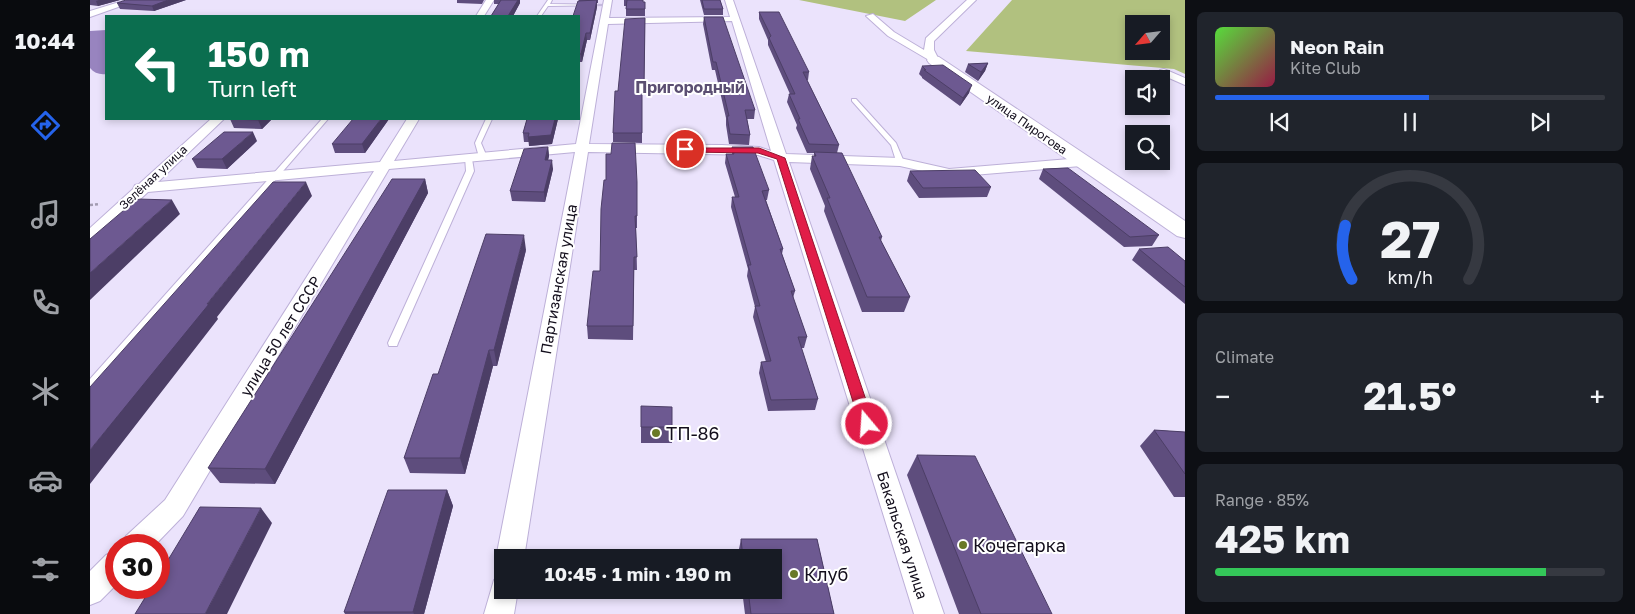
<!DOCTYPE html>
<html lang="en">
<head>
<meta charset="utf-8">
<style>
  body { margin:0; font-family:"Golos Text",sans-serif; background:#20242c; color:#f1f3f6; height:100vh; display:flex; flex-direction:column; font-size:19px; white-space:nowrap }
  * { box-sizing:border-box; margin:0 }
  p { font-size:16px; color:#9ea1a6 }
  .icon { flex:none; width:28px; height:28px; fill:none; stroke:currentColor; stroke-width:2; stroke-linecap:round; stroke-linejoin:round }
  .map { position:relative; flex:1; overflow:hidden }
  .sheet { display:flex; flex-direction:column; gap:12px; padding:12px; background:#0d0f14; width:450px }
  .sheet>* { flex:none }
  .hud { position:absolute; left:15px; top:15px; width:475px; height:105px; border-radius:0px; box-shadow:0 2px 8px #0003; background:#0b6e4f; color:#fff; overflow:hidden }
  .needle { width:32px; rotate:242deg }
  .fabs { position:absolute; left:1035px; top:15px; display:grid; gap:10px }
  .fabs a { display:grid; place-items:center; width:45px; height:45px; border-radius:0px; background:#171b24; box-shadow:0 2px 8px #0003; font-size:25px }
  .speed { position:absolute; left:15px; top:534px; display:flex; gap:10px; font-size:25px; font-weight:700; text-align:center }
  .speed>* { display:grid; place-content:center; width:65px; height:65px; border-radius:50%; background:#171b24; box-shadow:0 2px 8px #0003; line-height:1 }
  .speed .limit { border:8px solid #d22; background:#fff; color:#111 }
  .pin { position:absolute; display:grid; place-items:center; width:42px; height:42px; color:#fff; margin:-21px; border:2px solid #fff; border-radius:50%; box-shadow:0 1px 5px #0007 }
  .me { position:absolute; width:55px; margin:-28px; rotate:342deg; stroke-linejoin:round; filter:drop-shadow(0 0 4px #0008) }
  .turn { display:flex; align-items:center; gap:18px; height:105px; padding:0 20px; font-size:22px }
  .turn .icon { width:65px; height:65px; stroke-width:2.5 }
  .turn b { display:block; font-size:35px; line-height:42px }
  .big { font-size:38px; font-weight:700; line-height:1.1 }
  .sheet .card { flex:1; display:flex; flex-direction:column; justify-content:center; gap:8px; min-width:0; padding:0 18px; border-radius:8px; background:#20242c }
  .sheet .dial { align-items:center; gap:0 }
  .dial svg { height:130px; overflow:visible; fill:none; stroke:#363941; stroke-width:7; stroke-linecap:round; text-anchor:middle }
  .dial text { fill:#f1f3f6; stroke:none }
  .song { display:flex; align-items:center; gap:15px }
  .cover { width:60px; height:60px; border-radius:8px; background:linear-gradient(135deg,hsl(110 70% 55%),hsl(340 70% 35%)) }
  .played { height:5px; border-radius:2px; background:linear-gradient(90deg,#2563eb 55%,#363941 55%) }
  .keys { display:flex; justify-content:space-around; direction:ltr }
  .heat { display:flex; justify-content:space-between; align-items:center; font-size:28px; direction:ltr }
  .charge { height:8px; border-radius:4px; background:linear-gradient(90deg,#34c759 85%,#363941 0) }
  .trip { position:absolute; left:404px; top:549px; width:288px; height:50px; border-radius:0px; background:#171b24; box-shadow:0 2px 8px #0003; font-weight:700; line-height:50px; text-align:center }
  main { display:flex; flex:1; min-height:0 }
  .tab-bar { display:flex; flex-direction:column; width:90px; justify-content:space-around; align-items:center; background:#090b0e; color:#9ea1a6 }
  .tab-bar .icon { width:35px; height:35px }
  .tab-bar .on { color:#2563eb }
  .tab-bar b { font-size:22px; color:#f1f3f6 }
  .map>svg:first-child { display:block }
</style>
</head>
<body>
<main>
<nav class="tab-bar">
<b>10:44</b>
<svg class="icon on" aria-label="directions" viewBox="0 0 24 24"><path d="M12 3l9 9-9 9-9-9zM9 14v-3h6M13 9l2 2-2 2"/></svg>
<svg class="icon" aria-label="music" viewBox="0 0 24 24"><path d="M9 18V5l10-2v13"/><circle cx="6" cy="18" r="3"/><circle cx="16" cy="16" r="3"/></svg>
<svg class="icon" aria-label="phone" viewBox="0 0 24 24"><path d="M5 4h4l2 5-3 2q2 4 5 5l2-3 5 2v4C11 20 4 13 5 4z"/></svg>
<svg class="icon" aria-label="climate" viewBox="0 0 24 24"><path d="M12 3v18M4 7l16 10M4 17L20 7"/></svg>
<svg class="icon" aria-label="car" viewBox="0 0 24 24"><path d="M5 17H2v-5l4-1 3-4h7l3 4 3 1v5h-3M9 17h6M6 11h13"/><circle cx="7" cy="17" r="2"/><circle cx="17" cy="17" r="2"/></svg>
<svg class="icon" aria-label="filters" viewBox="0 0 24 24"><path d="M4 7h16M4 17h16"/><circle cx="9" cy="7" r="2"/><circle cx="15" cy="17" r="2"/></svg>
</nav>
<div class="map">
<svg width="1095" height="614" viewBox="0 0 1095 614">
  <rect width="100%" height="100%" fill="#ebe3fc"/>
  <path fill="#b1c17f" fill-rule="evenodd" d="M709,0H846L815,21Z
    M922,0H1095V74L1084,69L876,51ZM1044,24H1071V51H1044Z"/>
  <path fill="#9884bf" d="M16,30V74C10,75 4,73 0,68V31Z"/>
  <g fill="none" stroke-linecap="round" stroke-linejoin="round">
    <g stroke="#bdb0d8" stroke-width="2">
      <path id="lane" d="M458,0H462L460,4L518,5L458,6L451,16H447Z
        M762,99H766L806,143L814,162L813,164H807L801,145L762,101Z
        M232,119H238L4,390L0,391V379Z
        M396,119H402L391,143L397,157L393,159L389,157L385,143Z
        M375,157L382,159L384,171L308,343L307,346H299L298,343L376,171Z"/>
    </g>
    <g stroke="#bdb0d8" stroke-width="2">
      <path id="street" d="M36,0H48L0,17V11Z
        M396,0H404L394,16H386Z
        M514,0H522L519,18L640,17L635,0H643L696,154L810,158L859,169L991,158L998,162L991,166L859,177L810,166L699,162L854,614H824L684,160L668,155L498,152L434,558H412V568L406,558L485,152L299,169L93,516L65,545H32L36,536L75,500L284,171L58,192L6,240L0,242V228L43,189L45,185L49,184L121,119H134L68,182L290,162L317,119H329L304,161L486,144ZM642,21L681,151L669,147L632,145L499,144L518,24Z
        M877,0H886L844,41V50L849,60L844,63L798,36L776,16L783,14L804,32L834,50L836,38Z
        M1074,69L1095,78V85L1070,74L1069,72L1070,70Z
        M26,551V585L10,601L0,605V571L16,555Z
        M412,576V590H428L424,614H394L404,580Z"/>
    </g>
    <g stroke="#bdb0d8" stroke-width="2">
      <path id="secondary" d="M844,56L849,57L1095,221V238L1087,236L839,63L837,60L839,57Z"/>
    </g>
    <path stroke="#a39cb1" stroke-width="2.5" stroke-dasharray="3 2" stroke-linecap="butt" d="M0,205L10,204"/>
    <use href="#lane" fill="#fff" fill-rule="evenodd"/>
    <use href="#street" fill="#fff" fill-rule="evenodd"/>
    <use href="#secondary" fill="#fff" fill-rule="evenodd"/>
  </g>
  <path fill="#5e4d7d" d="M0,0H30L8,6L0,5Z
    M96,0L64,11L30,9L27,3Z
    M367,0H394L392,4L367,3Z
    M404,0H430V3L423,16H401L409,4H404Z
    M489,0H508V3H507V7L500,40H497L492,62H489Z
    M534,0H553V2H555V16H536V6H534Z
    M610,0H630L633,9V15H614Z
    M669,12L719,72L718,80H717L749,145L747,153L792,237L791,241L820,297L814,312H772L734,211L735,206L720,169L722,156H724V153H717L706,128L707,125L697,102L699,94H700L678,45V40L669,19Z
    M614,17L665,110L664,119H657L660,135L659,145L639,144L636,125V118L625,70H622L613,24Z
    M555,18L554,94H552V143L523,142V133L528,91Z
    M898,63L895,71L888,81L875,72L878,64Z
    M832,66L879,93L870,106L832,78V77L829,74Z
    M140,119H182L172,129L144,128Z
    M299,119L275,153H245L242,144Z
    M437,119H468L462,144L439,146V142H434L433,133Z
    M167,141L137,169L107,168L102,159Z
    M458,147L459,156L458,160L463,169L455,202L422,201L420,191Z
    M642,147L679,190L677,200H676L693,249L692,254L705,291L703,298L717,337L714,348H711L728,399L725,410L678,411L669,373L671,362H676L663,317L665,307L657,276L658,269L641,207L642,197H645L635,163L636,154H642Z
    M953,169L1069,235L1062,246L1034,247L949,179Z
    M820,171L901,187L897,197L829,198L817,181Z
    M335,179L338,193L185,484L130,483L118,468Z
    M547,182V228H546L547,270H544L543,340L498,339L497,326L510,271Z
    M1049,249L1095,261V304L1042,260Z
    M436,250L407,366H403L375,474L320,473L314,458L348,374Z
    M551,406L582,427V443H551Z
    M1064,430L1095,432V497H1084L1050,446Z
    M827,455L962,614H869L817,475Z
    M357,490L363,506L334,614H255L254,612Z
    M651,539H727L744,614H655L652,590H682V558H648V554Z"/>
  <path fill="#4c3e66" d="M9,0H30L8,6L6,1Z
    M78,0H96L64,11L62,6Z
    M428,0H430V3L423,16H418Z
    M507,0V7L500,40V33Z
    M496,33L497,40L492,62L491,54Z
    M898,63L895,71L888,81L891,72Z
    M882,85L879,93L870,106L873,98Z
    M169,119H182L172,129L168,120Z
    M291,119H299L275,153L272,144Z
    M465,119H468L462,144L439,146L438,137Z
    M163,132L167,141L137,169L132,159Z
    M458,147L459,156L456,169L455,160Z
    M462,160L463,169L455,202L454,192Z
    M335,179L338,193L185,484L175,469Z
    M216,182L222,196L127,317L128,319L0,484V450L117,304Z
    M82,200L90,214L0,300V273Z
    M434,235L436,250L407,366L404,350Z
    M399,350L403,366L375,474L370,458Z
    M357,490L363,506L334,614H324L323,612Z
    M171,508L182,523L137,614H115Z"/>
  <path fill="#6d5991" stroke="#4c3e66" d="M36,0H78L62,6L27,3Z
    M411,0H428L418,16H401Z
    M507,0L500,33H496L491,54H489V16H483L488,1Z
    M537,0H553V2H555V9H536Z
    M612,0H630L633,9H614Z
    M669,12H689L719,72H713L749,145L719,144L708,119H710L699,94H705L679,38L681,36Z
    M614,17H633L665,110H655L660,135L640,134L637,116H639L626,62H623Z
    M555,18L554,86H552V133H523L525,91H528L535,19Z
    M898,63L891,72L878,64Z
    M853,65L882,85L873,98L834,70H836L832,66Z
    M140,119H169L168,120Z
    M263,119H291L272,144H242Z
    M437,119H465L461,135L438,137L439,133H433Z
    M134,132H163L132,159H102Z
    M522,143H545L547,182V216H545L547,257H544L543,326H497L503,271H510L511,209L514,180H516V154H521Z
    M458,147L455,160H462L454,192L420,191L434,149Z
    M642,147H663L679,190L672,191L693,249H690L705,291H701L717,337H708L728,399L681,400L671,362L681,361L665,306H670L658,265H661L642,197H649L636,154H644Z
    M724,152L752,153L792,237H789L820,297H777L737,198H740L722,156H726Z
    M978,168L1069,235L1040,237L953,169Z
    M885,170L901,187L833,188L820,171Z
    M302,179H335L175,469L118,468Z
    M183,182H216L117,304H119L0,450V387Z
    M47,199L82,200L0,273V239Z
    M396,234L434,235L404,350H399L370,458H314L343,374H348Z
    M1078,247L1095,261V287L1049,249Z
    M551,406L582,407V427H551Z
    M1064,430L1095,432V474Z
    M827,455L885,456L962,614H891Z
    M298,490H357L323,612H254Z
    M110,507L171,508L115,614H45L61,588H69V575Z
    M651,539H727L744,614H661L658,590H682V558H653Z"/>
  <path fill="#e11d48" stroke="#92132f" d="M592,148H669L695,158L784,424L782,428L777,429L772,428L770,424L687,159L668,153L595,152L592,151Z"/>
  <g fill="#697927" stroke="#fff" stroke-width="2">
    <circle cx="566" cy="433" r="5"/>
    <circle cx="873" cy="545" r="5"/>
    <circle cx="704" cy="574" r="5"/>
  </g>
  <g text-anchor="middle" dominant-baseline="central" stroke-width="4" stroke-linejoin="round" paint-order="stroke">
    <g font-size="12" fill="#130e1c" stroke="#fff">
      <text transform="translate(937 124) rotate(35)">улица Пирогова</text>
      <text transform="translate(63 177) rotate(-43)">Зелёная улица</text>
    </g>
    <g font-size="15" fill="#130e1c" stroke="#fff">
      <text transform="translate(468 279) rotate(-80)">Партизанская улица</text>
      <text transform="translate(190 336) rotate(-58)">улица 50 лет СССР</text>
      <text transform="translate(813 535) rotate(72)">Бакальская улица</text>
    </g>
    <g font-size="16" font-weight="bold" fill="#5b4f72" stroke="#fff">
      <text x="600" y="87">Пригородный</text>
    </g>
    <g font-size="18" fill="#130e1c" stroke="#fff" text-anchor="start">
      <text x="576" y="433">ТП-86</text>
      <text x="883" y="545">Кочегарка</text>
      <text x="714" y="574">Клуб</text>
    </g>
  </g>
</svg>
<div class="fabs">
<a><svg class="needle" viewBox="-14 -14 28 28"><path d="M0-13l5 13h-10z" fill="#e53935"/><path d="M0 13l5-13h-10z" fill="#9ea1a6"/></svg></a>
<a><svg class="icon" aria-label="sound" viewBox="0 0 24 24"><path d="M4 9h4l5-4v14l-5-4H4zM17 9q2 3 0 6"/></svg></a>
<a><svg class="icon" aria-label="search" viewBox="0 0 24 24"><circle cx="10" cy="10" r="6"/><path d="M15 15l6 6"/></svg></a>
</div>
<div class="speed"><div class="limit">30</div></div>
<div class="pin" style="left:595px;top:149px;background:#d93025"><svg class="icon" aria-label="arrive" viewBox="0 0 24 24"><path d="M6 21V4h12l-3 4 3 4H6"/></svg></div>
<svg class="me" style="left:777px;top:424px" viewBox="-20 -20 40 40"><circle r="17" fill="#e11d48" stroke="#fff" stroke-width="3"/><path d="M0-11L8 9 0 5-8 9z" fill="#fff"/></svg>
<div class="trip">10:45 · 1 min · 190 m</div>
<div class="hud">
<div class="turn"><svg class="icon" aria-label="left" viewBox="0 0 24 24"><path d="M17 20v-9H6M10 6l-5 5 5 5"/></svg><div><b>150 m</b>Turn left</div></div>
</div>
</div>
<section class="sheet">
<div class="card">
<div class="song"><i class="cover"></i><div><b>Neon Rain</b><p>Kite Club</p></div></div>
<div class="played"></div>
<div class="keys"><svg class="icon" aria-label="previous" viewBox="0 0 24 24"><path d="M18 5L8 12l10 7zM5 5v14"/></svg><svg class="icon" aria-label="pause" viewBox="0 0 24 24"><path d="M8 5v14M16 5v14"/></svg><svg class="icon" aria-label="next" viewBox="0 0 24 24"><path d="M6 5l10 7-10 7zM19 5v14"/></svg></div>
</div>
<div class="card dial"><svg viewBox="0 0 100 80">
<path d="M14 69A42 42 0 1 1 86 69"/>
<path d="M14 69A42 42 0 0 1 10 36" stroke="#2563eb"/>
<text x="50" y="56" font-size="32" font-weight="700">27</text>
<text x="50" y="72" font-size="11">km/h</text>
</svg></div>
<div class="card"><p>Climate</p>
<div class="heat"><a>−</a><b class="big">21.5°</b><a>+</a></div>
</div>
<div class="card"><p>Range · 85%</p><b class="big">425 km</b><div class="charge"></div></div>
</section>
</main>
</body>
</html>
